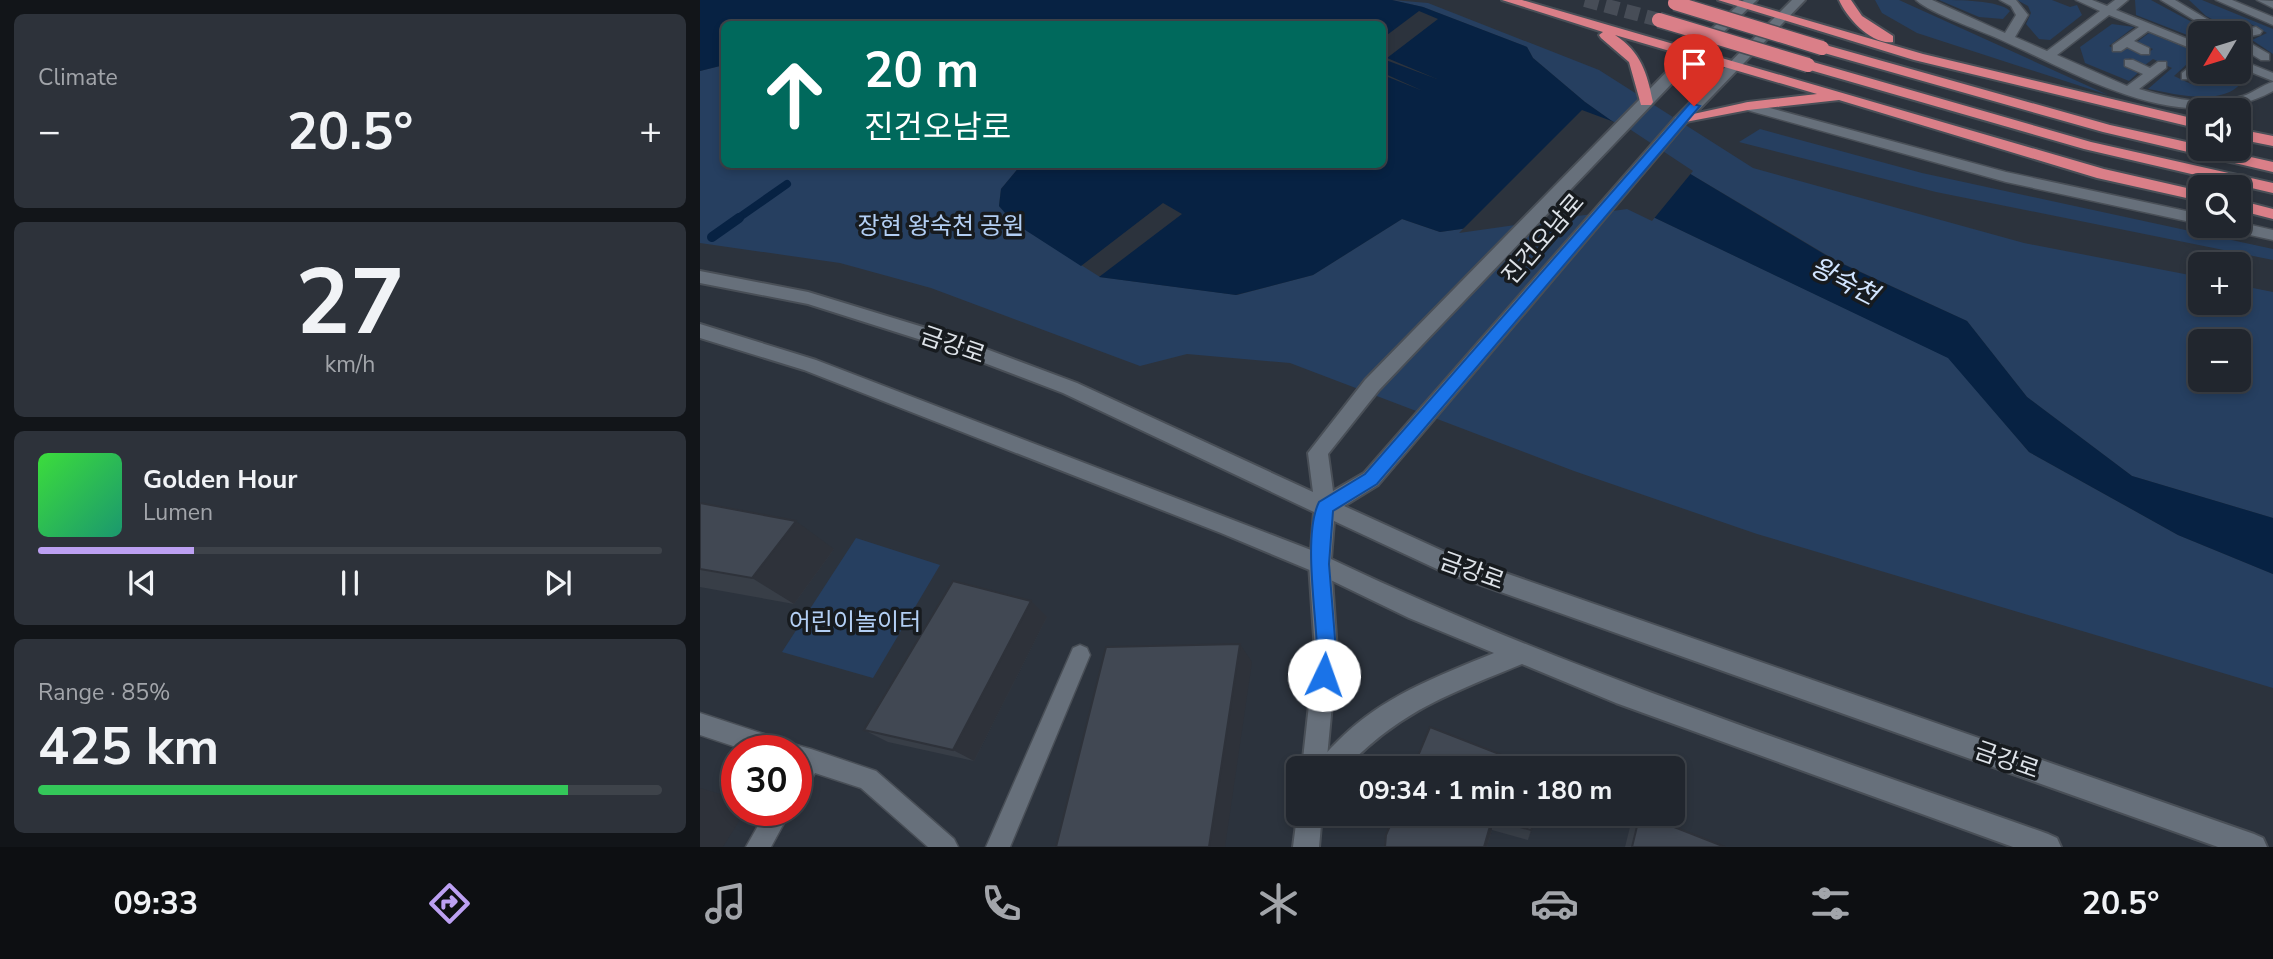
<!DOCTYPE html>
<html lang="en">
<head>
<meta charset="utf-8">
<style>
  body { margin:0; font-family:"Nunito Sans","Noto Sans KR",sans-serif; background:#2d323a; color:#f1f3f6; height:100vh; display:flex; flex-direction:column; font-size:26px; white-space:nowrap }
  * { box-sizing:border-box; margin:0 }
  p { font-size:23px; color:#a2a5aa }
  .icon { flex:none; width:38px; height:38px; fill:none; stroke:currentColor; stroke-width:2; stroke-linecap:round; stroke-linejoin:round }
  .map { position:relative; flex:1; overflow:hidden }
  .side { display:flex; flex-direction:column; gap:14px; padding:14px; background:#121519; width:700px }
  .side>* { flex:none }
  .banner { position:absolute; left:21px; top:21px; width:665px; height:147px; border-radius:10px; box-shadow:0 4px 10px #0003,0 0 0 2px #3e434a; background:#00695c; color:#fff; overflow:hidden }
  .needle { width:46px; rotate:232deg }
  .fabs { position:absolute; left:1488px; top:21px; display:grid; gap:14px }
  .fabs a { display:grid; place-items:center; width:63px; height:63px; border-radius:10px; background:#21262e; box-shadow:0 4px 10px #0003,0 0 0 2px #3e434a; font-size:35px }
  .speed { position:absolute; left:21px; top:735px; display:flex; gap:14px; font-size:35px; font-weight:700; text-align:center }
  .speed>* { display:grid; place-content:center; width:91px; height:91px; border-radius:50%; background:#21262e; box-shadow:0 4px 10px #0003,0 0 0 2px #3e434a; line-height:1 }
  .speed .limit { border:10px solid #d22; background:#fff; color:#111 }
  .pin { position:absolute; display:grid; place-items:center; width:60px; height:60px; color:#fff; margin:-72px -30px; border-radius:50% 50% 50% 0; rotate:-45deg; box-shadow:0 0 7px #0007 }
  .pin .icon { rotate:45deg }
  .me { position:absolute; width:77px; margin:-38px; rotate:3deg; stroke-linejoin:round; filter:drop-shadow(0 0 5px #0008) }
  .turn { display:flex; align-items:center; gap:24px; height:147px; padding:0 28px; font-size:32px }
  .turn .icon { width:91px; height:91px; stroke-width:2.5 }
  .turn b { display:block; font-size:49px; line-height:60px }
  .big { font-size:52px; font-weight:700; line-height:1.1 }
  .side .card { flex:1; display:flex; flex-direction:column; justify-content:center; gap:10px; min-width:0; padding:0 24px; border-radius:10px; background:#2d323a }
  .side .dial { align-items:center; gap:0 }
  .dial b { font-size:91px; line-height:1 }
  .song { display:flex; align-items:center; gap:21px }
  .cover { width:84px; height:84px; border-radius:10px; background:linear-gradient(135deg,hsl(120 70% 55%),hsl(160 70% 35%)) }
  .played { height:7px; border-radius:4px; background:linear-gradient(90deg,#bca0f2 25%,#3e434a 25%) }
  .keys { display:flex; justify-content:space-around; direction:ltr }
  .heat { display:flex; justify-content:space-between; align-items:center; font-size:38px; direction:ltr }
  .charge { height:10px; border-radius:5px; background:linear-gradient(90deg,#34c759 85%,#3e434a 0) }
  .trip { position:absolute; left:586px; top:756px; width:399px; height:70px; border-radius:10px; background:#21262e; box-shadow:0 4px 10px #0003,0 0 0 2px #3e434a; font-weight:700; line-height:70px; text-align:center }
  .dock { display:flex; height:112px; justify-content:space-around; align-items:center; background:#0d0f12; color:#a2a5aa }
  .dock .icon { width:49px; height:49px }
  .dock .current { color:#bca0f2 }
  .dock b { font-size:32px; color:#f1f3f6 }
  main { display:flex; flex:1; min-height:0 }
  .map>svg:first-child { display:block }
</style>
</head>
<body>
<main>
<section class="side">
<div class="card"><p>Climate</p>
<div class="heat"><a>−</a><b class="big">20.5°</b><a>+</a></div>
</div>
<div class="card dial"><b>27</b><p>km/h</p></div>
<div class="card">
<div class="song"><i class="cover"></i><div><b>Golden Hour</b><p>Lumen</p></div></div>
<div class="played"></div>
<div class="keys"><svg class="icon" aria-label="previous" viewBox="0 0 24 24"><path d="M18 5L8 12l10 7zM5 5v14"/></svg><svg class="icon" aria-label="pause" viewBox="0 0 24 24"><path d="M8 5v14M16 5v14"/></svg><svg class="icon" aria-label="next" viewBox="0 0 24 24"><path d="M6 5l10 7-10 7zM19 5v14"/></svg></div>
</div>
<div class="card"><p>Range · 85%</p><b class="big">425 km</b><div class="charge"></div></div>
</section>
<div class="map">
<svg width="1573" height="847" viewBox="0 0 1573 847">
  <rect width="100%" height="100%" fill="#2c333d"/>
  <path fill="#263f60" fill-rule="evenodd" d="M692,0L728,3L899,70L1053,168L1324,243L1500,277V303H1538V285L1573,292V518L1432,476L1327,397L1267,321L1135,260L967,160L885,102L833,58L827,47L723,7ZM1500,341H1538V380H1500Z
    M1175,0H1199L1408,95L1217,33L1182,13Z
    M1239,0C1258,0 1299,0 1310,11L1303,19L1279,17Z
    M1317,0H1352L1370,7L1377,5L1382,15L1350,40L1339,39L1326,24L1331,13L1328,6Z
    M1435,0H1451L1512,33H1500V40L1436,15Z
    M1489,0H1502L1573,29V54L1552,40L1567,33L1549,23L1531,29L1506,16Z
    M1412,24L1434,27L1409,46L1421,52L1429,47L1446,55L1453,49L1437,42L1449,33L1499,53L1474,76L1491,84L1500,77L1519,86L1527,81L1509,72L1538,71L1544,79C1527,108 1475,94 1448,89L1472,68L1453,59L1445,65L1430,58L1424,64L1440,71L1429,81L1385,63L1380,47Z
    M24,65V164H118L130,169L135,164L321,165L301,189L299,206L313,222L400,277L537,295L613,275L702,219L740,232L928,205L1249,358L1329,452L1478,535L1573,574V688L1057,534L874,471L590,363L487,354L440,366L231,288L140,263L0,243V71Z
    M1060,129L1222,173L1573,249V260L1236,192L1039,142Z
    M156,538L240,565L173,678L82,652Z"/>
  <path fill="#072243" d="M0,0H692L723,7L827,47L833,58L885,102L967,160L1134,260L1267,321L1327,397L1432,476L1573,518V574L1478,535L1329,452L1248,358L928,205L740,232L702,219L613,275L536,295L399,277L482,214L463,203L381,266L313,222L299,206L301,189L321,165L682,164L683,75L723,91L683,73V59L737,79L687,58L738,19L719,11L683,38L682,24H606L595,20L600,24H24V65L0,71Z"/>
  <path fill="#2c333d" d="M882,110L925,126L993,171L952,221L927,209L759,233Z"/>
  <g fill="none" stroke-linecap="round" stroke-linejoin="round">
    <path stroke="#072243" stroke-width="8" d="M37,219L87,184"/>
    <path stroke="#072243" stroke-width="10" d="M12,237L39,218"/>
    <path stroke="#474d57" stroke-width="14" stroke-dasharray="14 7" stroke-linecap="butt" d="M885,0L959,20"/>
    <g stroke="#494f57" stroke-width="3">
      <path id="service" d="M1216,0H1232L1305,33L1316,15L1311,6L1300,0H1316L1328,15L1315,37L1347,51L1400,11L1376,0H1392L1407,6L1415,0H1428L1416,10L1500,44V52L1448,31L1434,41L1449,48V54H1441L1427,47L1421,51H1413V45L1439,27L1409,15L1357,55L1427,86L1443,74L1425,66V60H1433L1450,68L1458,62H1466V68L1439,89C1473,99 1508,107 1543,96C1553,93 1562,85 1573,82V91C1484,140 1382,76 1299,39C1277,29 1232,14 1216,0Z
        M1461,0H1475L1530,33H1516Z
        M1516,0H1532L1573,17V25Z
        M1557,0L1573,1V8Z
        M1556,27L1562,31L1560,34L1541,38L1569,54V60H1561L1538,46V33L1534,32Z
        M1500,59V72L1521,76V82H1513L1495,74L1490,79H1482V73Z
        M1538,59L1573,73V81L1538,67Z
        M1048,102L1306,172L1500,214V224L1306,182L1043,109V103Z
        M1538,222L1573,230V240L1527,230L1525,226H1538Z
        M380,645L387,648L390,655L310,847H286L373,648Z
        M0,713L82,740L91,747L96,745L111,749L176,771L254,839L258,847H228L161,788L115,773L104,792L96,795V751H48L0,735Z
        M67,810H91L71,847H46Z"/>
    </g>
    <g stroke="#494f57" stroke-width="4">
      <path id="minor" d="M620,554L628,557L631,564L637,651L626,768H602L615,651L609,564L612,557Z
        M598,809V814H622L619,847H593Z"/>
    </g>
    <g stroke="#494f57" stroke-width="4">
      <path id="secondary" d="M1044,0H1057L998,56L679,390L628,454L633,491L664,473L975,118L1092,0H1105L985,124L678,485L644,506L745,552L1554,834L1563,838L1567,847H1518L739,570L634,521L631,559C862,669 1107,748 1348,834L1357,838L1361,847H1313L916,703L822,664C752,693 699,711 646,768H617C621,758 628,751 636,743C680,697 736,677 794,653L709,618L612,571L521,533L104,370L0,338V324L116,360L611,550L614,512L363,393L237,345L108,304L0,283V271L108,292L249,335L377,383L613,492L608,453L665,380L988,50Z"/>
    </g>
    <g stroke="#494f57" stroke-width="4">
      <path id="trunk" d="M802,0H822L1404,169L1500,191V201L1397,178L1139,100L1048,110L975,124V118L1048,102L1117,94L915,35C941,52 947,73 953,102L951,105H941L929,62L901,38L899,35L903,32Z
        M1018,0H1038L1223,54L1500,120V129L1214,60Z
        M1139,0H1151L1162,16L1193,36V42C1171,45 1147,18 1139,0Z
        M1122,44L1410,125L1500,145V149H1515L1573,162V172L1403,132L1117,51L1115,48Z
        M1103,62H1113L1391,142L1573,183V193L1384,149L1103,68Z
        M1538,129L1573,136V146L1538,139Z
        M1538,200L1573,209V219L1538,210Z"/>
    </g>
    <use href="#service" fill="#67707b" fill-rule="evenodd"/>
    <use href="#minor" fill="#67707b" fill-rule="evenodd"/>
    <use href="#secondary" fill="#67707b" fill-rule="evenodd"/>
    <use href="#trunk" fill="#da7f88" fill-rule="evenodd"/>
    <g stroke="#494f57" stroke-width="17" stroke-linecap="butt">
      <path id="trunk-bridge" d="M975,3L1122,48
        M959,20L1108,65"/>
    </g>
    <use href="#trunk-bridge" stroke="#da7f88" stroke-width="14"/>
  </g>
  <path fill="#383e47" d="M0,503L134,549L94,604L0,587Z
    M347,617L274,761L188,742L164,730Z
    M695,814H838L828,840L792,830L787,847H685Z
    M939,814L1025,847H925L930,827Z"/>
  <path fill="#2e323a" d="M96,521L134,549L94,604L52,578Z
    M331,601L347,617L274,761L253,750Z
    M540,644L552,662L525,847H509Z
    M0,788L37,799V810H46L23,847H0Z
    M836,814H838L828,840L831,830Z
    M792,819V830L787,847H784Z"/>
  <path fill="#414853" stroke="#2e323a" stroke-width="2" d="M0,503L96,521L52,578L0,569Z
    M253,581L331,601L253,750L164,730Z
    M540,644L509,847H356L406,647Z
    M730,727L835,768H713Z
    M695,814H836L831,830L792,819L784,847H685L686,835Z
    M940,814H941L1025,847H932Z"/>
  <path fill="#1a73e8" stroke="#114b97" stroke-width="2" d="M990,103L1000,106L677,484L633,511L629,564L636,651L631,681L624,684L617,681C613,671 617,660 617,649C616,612 603,534 619,502L665,474Z"/>
  <g text-anchor="middle" dominant-baseline="central" stroke-width="7" stroke-linejoin="round" paint-order="stroke">
    <g font-size="24" fill="#b3cff4" stroke="#171b1f">
      <text x="241" y="226">장현 왕숙천 공원</text>
      <text x="155" y="622">어린이놀이터</text>
    </g>
    <g font-size="24" fill="#dee3e9" stroke="#171b1f">
      <text transform="translate(843 239) rotate(-49)">진건오남로</text>
      <text transform="translate(253 345) rotate(19)">금강로</text>
      <text transform="translate(772 571) rotate(20)">금강로</text>
      <text transform="translate(1307 760) rotate(19)">금강로</text>
    </g>
    <g font-size="26" font-style="italic" fill="#d2e5ff" stroke="#171b1f">
      <text transform="translate(1144 281) rotate(27)">왕숙천</text>
    </g>
  </g>
</svg>
<div class="fabs">
<a><svg class="needle" viewBox="-14 -14 28 28"><path d="M0-13l5 13h-10z" fill="#e53935"/><path d="M0 13l5-13h-10z" fill="#a2a5aa"/></svg></a>
<a><svg class="icon" aria-label="sound" viewBox="0 0 24 24"><path d="M4 9h4l5-4v14l-5-4H4zM17 9q2 3 0 6"/></svg></a>
<a><svg class="icon" aria-label="search" viewBox="0 0 24 24"><circle cx="10" cy="10" r="6"/><path d="M15 15l6 6"/></svg></a>
<a>+</a>
<a>−</a>
</div>
<div class="speed"><div class="limit">30</div></div>
<div class="pin" style="left:994px;top:106px;background:#d93025"><svg class="icon" aria-label="arrive" viewBox="0 0 24 24"><path d="M6 21V4h12l-3 4 3 4H6"/></svg></div>
<svg class="me" style="left:624px;top:675px" viewBox="-20 -20 40 40"><circle r="19" fill="#fff"/><path d="M0-13L10 11 0 6-10 11z" fill="#1a73e8"/></svg>
<div class="trip">09:34 · 1 min · 180 m</div>
<div class="banner">
<div class="turn"><svg class="icon" aria-label="ahead" viewBox="0 0 24 24"><path d="M12 20V5M6 11l6-6 6 6"/></svg><div><b>20 m</b>진건오남로</div></div>
</div>
</div>
</main>
<nav class="dock">
<b>09:33</b>
<svg class="icon current" aria-label="directions" viewBox="0 0 24 24"><path d="M12 3l9 9-9 9-9-9zM9 14v-3h6M13 9l2 2-2 2"/></svg>
<svg class="icon" aria-label="music" viewBox="0 0 24 24"><path d="M9 18V5l10-2v13"/><circle cx="6" cy="18" r="3"/><circle cx="16" cy="16" r="3"/></svg>
<svg class="icon" aria-label="phone" viewBox="0 0 24 24"><path d="M5 4h4l2 5-3 2q2 4 5 5l2-3 5 2v4C11 20 4 13 5 4z"/></svg>
<svg class="icon" aria-label="climate" viewBox="0 0 24 24"><path d="M12 3v18M4 7l16 10M4 17L20 7"/></svg>
<svg class="icon" aria-label="car" viewBox="0 0 24 24"><path d="M5 17H2v-5l4-1 3-4h7l3 4 3 1v5h-3M9 17h6M6 11h13"/><circle cx="7" cy="17" r="2"/><circle cx="17" cy="17" r="2"/></svg>
<svg class="icon" aria-label="filters" viewBox="0 0 24 24"><path d="M4 7h16M4 17h16"/><circle cx="9" cy="7" r="2"/><circle cx="15" cy="17" r="2"/></svg>
<b>20.5°</b>
</nav>
</body>
</html>
